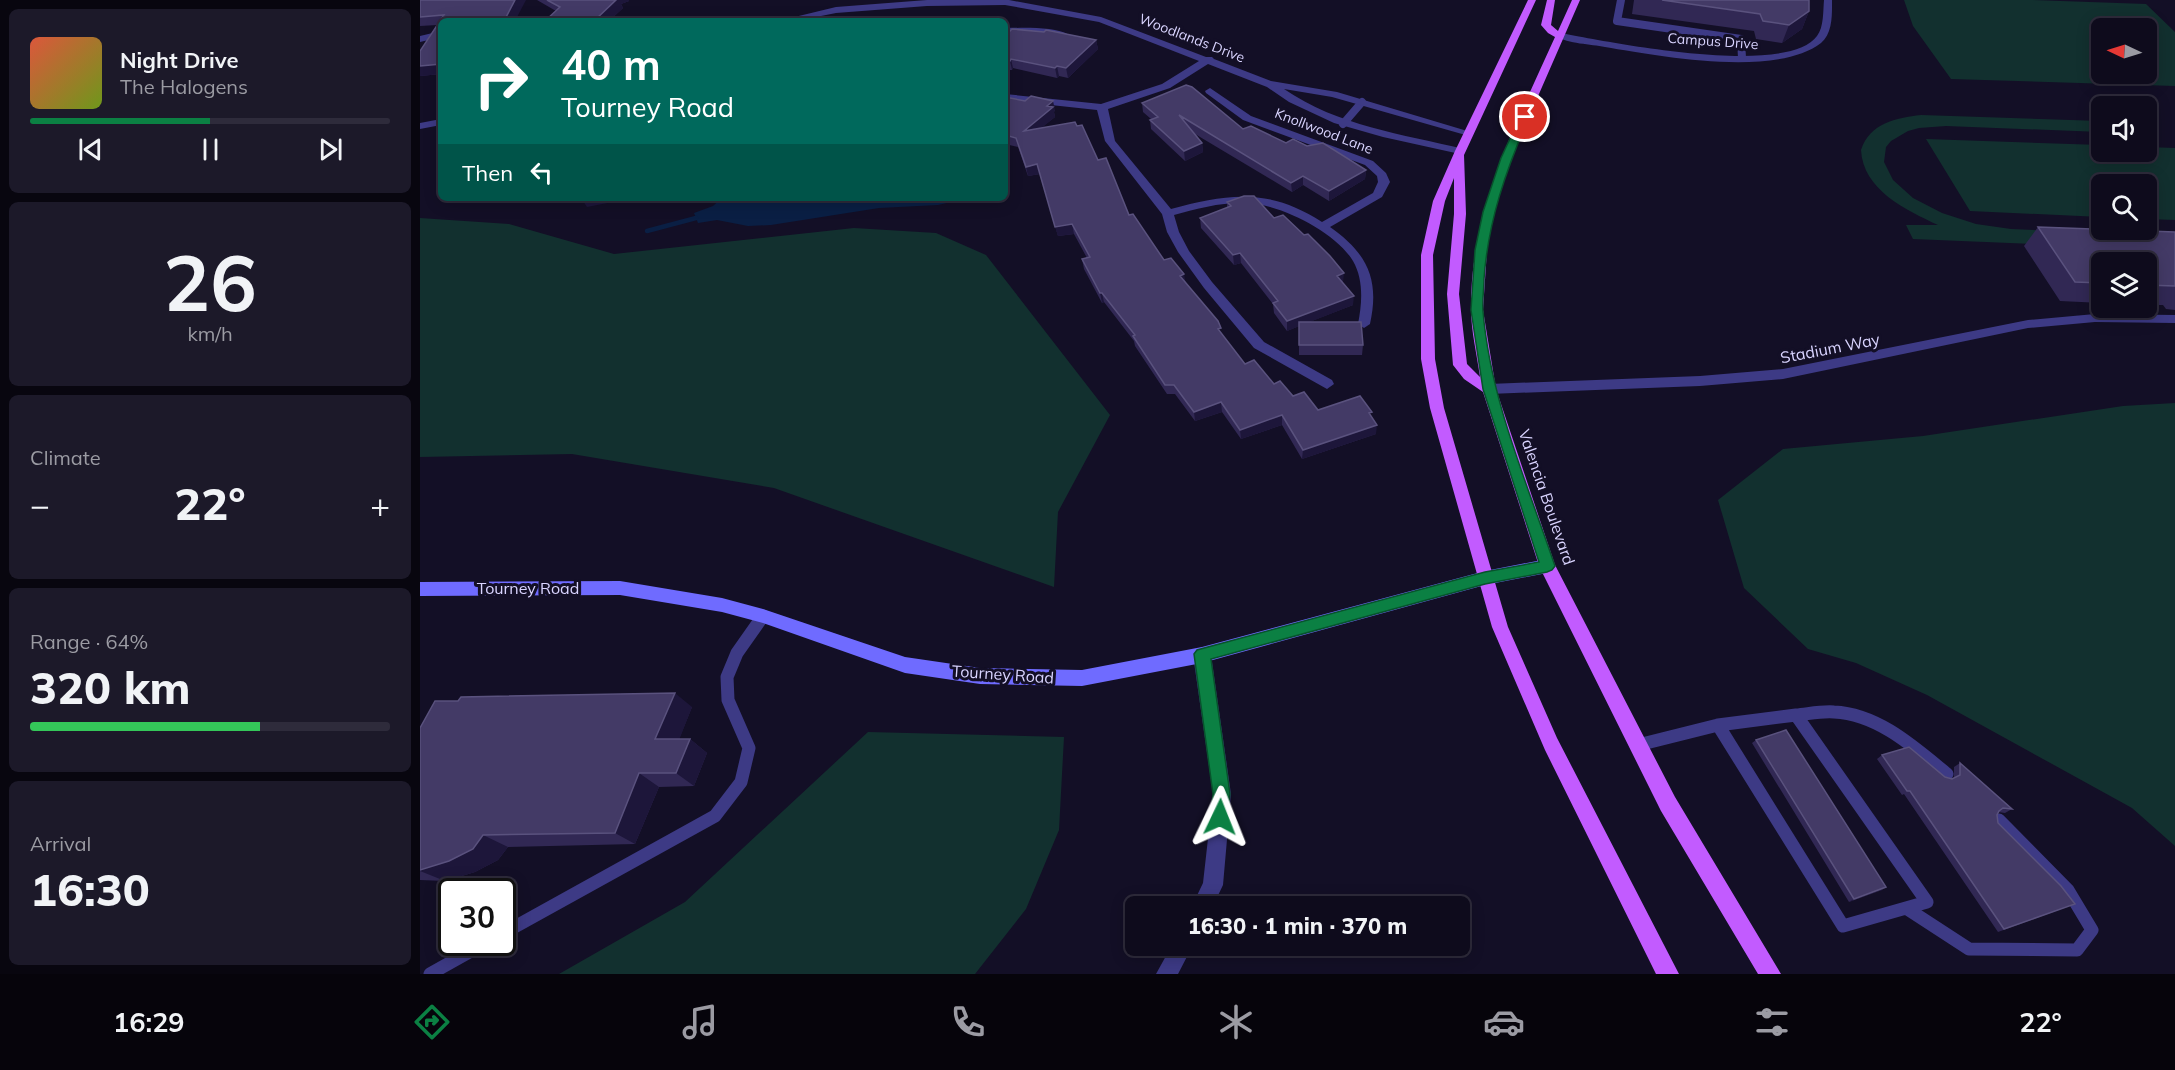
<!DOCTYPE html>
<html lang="en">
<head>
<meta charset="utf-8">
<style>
  body { margin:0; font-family:Mulish,sans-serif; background:#1c1929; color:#f1f3f6; height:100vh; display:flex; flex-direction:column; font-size:22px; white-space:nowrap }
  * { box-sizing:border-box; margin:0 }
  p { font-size:20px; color:#9b9ba3 }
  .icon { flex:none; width:33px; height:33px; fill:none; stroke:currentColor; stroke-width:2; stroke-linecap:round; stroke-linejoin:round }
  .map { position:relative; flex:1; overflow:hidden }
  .panel { display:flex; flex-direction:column; gap:9px; padding:9px; background:#08060f; width:420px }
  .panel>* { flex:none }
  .banner { position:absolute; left:18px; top:18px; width:570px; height:183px; border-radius:9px; box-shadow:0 3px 15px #0003,0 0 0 2px #2e2b3b; background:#00695c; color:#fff; overflow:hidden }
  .needle { width:39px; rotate:274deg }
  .controls { position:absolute; left:1671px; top:18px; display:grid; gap:12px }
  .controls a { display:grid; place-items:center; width:66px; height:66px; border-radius:9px; background:#0e0b1c; box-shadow:0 3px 15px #0003,0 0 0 2px #2e2b3b; font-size:30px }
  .speed { position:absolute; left:18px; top:878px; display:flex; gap:12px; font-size:30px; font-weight:700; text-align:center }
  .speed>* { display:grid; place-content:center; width:78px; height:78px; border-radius:50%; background:#0e0b1c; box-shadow:0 3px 15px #0003,0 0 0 2px #2e2b3b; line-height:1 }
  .speed .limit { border:3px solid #111; border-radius:9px; background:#fff; color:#111 }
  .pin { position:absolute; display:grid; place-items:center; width:51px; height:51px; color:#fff; margin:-26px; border:3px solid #fff; border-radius:50%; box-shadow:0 2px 6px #0007 }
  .me { position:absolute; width:66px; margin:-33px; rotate:2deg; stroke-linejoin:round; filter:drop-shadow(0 0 4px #0008) }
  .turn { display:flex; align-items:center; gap:21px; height:126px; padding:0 24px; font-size:27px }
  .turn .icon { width:78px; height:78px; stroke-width:2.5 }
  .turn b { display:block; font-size:42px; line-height:51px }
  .then { display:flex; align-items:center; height:57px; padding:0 24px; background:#0003; gap:12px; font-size:22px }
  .big { font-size:45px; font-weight:800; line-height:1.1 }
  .panel .widget { flex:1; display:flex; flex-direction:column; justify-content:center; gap:9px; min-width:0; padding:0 21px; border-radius:9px; background:#1c1929 }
  .panel .dial { align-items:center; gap:0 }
  .dial b { font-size:78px; line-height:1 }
  .song { display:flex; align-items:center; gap:18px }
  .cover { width:72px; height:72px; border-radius:9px; background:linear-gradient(135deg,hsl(10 70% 55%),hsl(80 70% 35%)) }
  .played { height:6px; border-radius:3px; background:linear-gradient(90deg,#0b8043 50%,#2e2b3b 50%) }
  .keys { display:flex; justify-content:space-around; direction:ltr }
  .heat { display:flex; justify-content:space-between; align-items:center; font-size:33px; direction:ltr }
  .charge { height:9px; border-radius:4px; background:linear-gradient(90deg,#34c759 64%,#2e2b3b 0) }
  .trip { position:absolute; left:705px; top:896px; width:345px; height:60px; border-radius:9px; background:#0e0b1c; box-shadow:0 3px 15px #0003,0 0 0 2px #2e2b3b; font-weight:800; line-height:60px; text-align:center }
  .tabs { display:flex; height:96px; justify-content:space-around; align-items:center; background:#06040b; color:#9b9ba3 }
  .tabs .icon { width:42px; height:42px }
  .tabs .active { color:#0b8043 }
  .tabs b { font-size:27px; color:#f1f3f6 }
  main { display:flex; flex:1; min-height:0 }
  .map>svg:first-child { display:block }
</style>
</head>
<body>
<main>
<section class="panel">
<div class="widget">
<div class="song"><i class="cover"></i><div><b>Night Drive</b><p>The Halogens</p></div></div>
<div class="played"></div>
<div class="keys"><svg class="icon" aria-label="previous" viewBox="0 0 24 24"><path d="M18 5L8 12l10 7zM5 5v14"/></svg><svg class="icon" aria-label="pause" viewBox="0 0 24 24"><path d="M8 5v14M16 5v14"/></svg><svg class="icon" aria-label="next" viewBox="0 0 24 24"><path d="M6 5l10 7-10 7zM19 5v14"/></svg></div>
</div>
<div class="widget dial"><b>26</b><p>km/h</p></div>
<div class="widget"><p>Climate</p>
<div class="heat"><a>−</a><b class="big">22°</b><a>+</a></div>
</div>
<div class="widget"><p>Range · 64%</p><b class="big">320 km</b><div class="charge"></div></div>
<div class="widget"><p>Arrival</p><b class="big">16:30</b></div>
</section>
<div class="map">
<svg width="1755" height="974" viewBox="0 0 1755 974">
  <rect width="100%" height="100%" fill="#130f26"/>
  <path fill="#12302f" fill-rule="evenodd" d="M1484,0H1613L1726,4L1755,32V86L1531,79L1493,26ZM1682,28H1726V74H1682Z
    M1501,115L1681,121V132L1526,126L1499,128L1488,131L1471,141L1466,147L1464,162L1473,180L1493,198L1522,213L1556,224L1591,229L1755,236V250L1493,239L1486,225H1518C1486,210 1443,190 1441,150C1450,123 1476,118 1501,115Z
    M1506,139L1681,145L1682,152H1726L1727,147L1755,148V220L1727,219L1726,184H1682L1681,217L1550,211Z
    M0,218L89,224L194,254L434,228L516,233L566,255L690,415L638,512L634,587L354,488L152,454L0,457Z
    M1755,403V846L1712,808L1507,695L1436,663L1388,649L1324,588L1298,500L1363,449L1503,436L1703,406Z
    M448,732L644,737L639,830L606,909L555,974H139L265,902Z"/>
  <path fill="#0a1f44" d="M302,198H537L531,202L518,205L459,208L351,225L328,226L297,220L278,223L274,213L293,206Z"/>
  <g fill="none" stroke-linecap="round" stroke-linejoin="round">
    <path stroke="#0a1f44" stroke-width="4.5" d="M227,231L276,218"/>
    <path stroke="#3d3a85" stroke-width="8" d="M1201,0L1197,21L1321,39L1322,58
      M923,124L942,102"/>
    <path stroke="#3d3a85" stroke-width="13" d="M1376,715C1388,714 1401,711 1414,712C1458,714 1494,747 1527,774
      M1376,715L1507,902L1423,926L1298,725Z
      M1218,745L1298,725
      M1486,908L1549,949L1657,950L1672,930L1648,890L1579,820
      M82,934L295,816L321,782L329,748L308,700L307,677L317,653L343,616
      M10,974L67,942"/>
    <path fill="#3d3a85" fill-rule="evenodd" d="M507,0H589L681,17L786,57H792L794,59L851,81L917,92L1054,133L1049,136L912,97L864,89C918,126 982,134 1044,149L1045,151L1040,154L963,137L914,123L869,102L847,87L788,64L750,88L688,109L695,141L751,209C808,193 850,188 902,222L953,193L958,182L957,176L945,165L823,120L786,93L785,91L790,88L831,116L953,161L966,173L970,182L962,197L910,227C947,253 960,279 950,324L944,328L938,324C942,304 944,280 933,261C916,232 860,204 827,203C802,202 778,208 754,215L759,232L769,251L792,282L844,342L912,380L914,384L907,389L834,348L784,288L758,252L747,232L742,214L685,141L677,110L585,100V94L681,104L742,84L779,61L679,22L585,5L507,6L416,13L376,21H358L416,7Z
      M1404,0H1412C1412,14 1413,33 1401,43C1356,78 1238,56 1185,47C1171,44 1148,44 1136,36L1141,33C1188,42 1366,78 1397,36C1404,27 1403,11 1404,0Z
      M585,28C602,28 635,26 649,35C644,38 596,34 585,34Z
      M21,31V37L0,42V36Z
      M21,119V125L0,129V123Z
      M1675,314L1755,315V323L1675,322L1608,328L1363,379L1280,386L1069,394L1062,389L1069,384L1280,376L1363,369L1608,320Z
      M782,647L788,650L791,655L811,794L803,885L793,906H772L783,883L793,794L773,655L776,650Z
      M752,945H773L758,974H736Z"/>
    <path fill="#6f6bff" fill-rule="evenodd" d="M1127,559L1133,561L1135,566L1133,571L1127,573L1065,585L782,663L662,686L560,684L485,673L343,623L302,612L200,595L0,596V582L200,581L302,598L343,609L485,657L560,668L662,670L782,647L1065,571Z"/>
    <path fill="#c25bff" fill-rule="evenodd" d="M1108,0H1116L1044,155L1046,214L1039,294L1047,364L1060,377C1057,355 1051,331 1051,309C1050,210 1096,124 1135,37L1128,33L1121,25L1127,0H1135L1131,25L1138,31L1152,0H1160L1091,158L1074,212L1067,250L1063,310L1076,389L1135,565L1255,797L1361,974H1338L1241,811L1119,566L1063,392L1044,379L1033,365L1027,294L1034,214V178L1025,201L1013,255L1015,359L1024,408L1088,627L1137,738L1259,974H1236L1125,750L1072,627L1010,408L1001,359V255L1013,201L1035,151Z"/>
  </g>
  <path fill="#312854" d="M0,0H106L21,21V74L0,76V51L17,25L0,26Z
    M117,0H209V1L201,4L203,8L189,21H125L136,11Z
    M1214,0H1389V11L1382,29L1362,43L1336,39L1334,31L1212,14Z
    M585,32L676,40L678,49L648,78L639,76L637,78L593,68L592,70H585Z
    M585,97L635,110L634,112L635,117L622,127L657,126L678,160L709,215L744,260L765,282L802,334L825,364L873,396L898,410L951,417L956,434L882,459L862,425L821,439L802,412L775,421L755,394H747L715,346L714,341L684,302L682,303L664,269L662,259L667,258L654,234L638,236L620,174L608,176L598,147L585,144Z
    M722,103L823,129L866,143L887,146L946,170L945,179L909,201L883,185L872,192L775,134L782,143L783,152L765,161L731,129L730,120L731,119L723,112Z
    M807,202L854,218L923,283L933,305L889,322L943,345L942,355H879V326L867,331L854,313L853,304L821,263L814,265L781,228L780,218L807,208Z
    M1618,227L1755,232V310L1746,309L1743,305H1726V262H1682V303L1640,301L1604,246Z
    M272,707L259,739H270L287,753L274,786L239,787L215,844L88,847L78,860L55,872L25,881L0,880V728Z
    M1336,740L1466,887L1462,890L1429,902L1332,743Z
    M1462,755L1532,779L1534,778V767L1540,763L1592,809L1585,813L1578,812L1577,815L1578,823L1655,904L1578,932L1484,794L1482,795L1457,759Z"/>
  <path fill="#1d163a" d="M95,0H106L95,21H84Z
    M196,0H209V1L201,4L203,8L189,21H174Z
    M1389,11L1382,29L1362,43L1369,25Z
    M676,40L678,49L648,78L646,68Z
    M591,59L593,68L592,70L590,61Z
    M21,64V74L0,76V66Z
    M637,66L639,76L637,78L635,68Z
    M633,101L635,110L634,112L635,117L607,140L604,131L627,106Z
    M782,143L783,152L765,161L764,151Z
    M617,164L620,174L608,176L606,167Z
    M946,170L945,179L909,201V191Z
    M883,176V185L872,192L871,183Z
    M161,198H213L167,207Z
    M652,224L654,234L638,236L635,227Z
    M820,253L821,263L814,265L813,255Z
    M924,273L923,283L917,276Z
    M764,274L766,284L760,276Z
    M680,293H682L684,302L682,303Z
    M934,296L933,305L867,331V321Z
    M801,402L802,412L775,421L774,412Z
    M862,415V425L821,439L820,430Z
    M957,425L956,434L882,459L883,450Z
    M255,693L272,707L254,753L235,739Z
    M270,739L287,753L274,786L256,773Z
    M219,773L239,787L215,844L195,833Z
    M63,835L88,847L78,860L55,872L25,881L0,871V870Z
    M1466,887L1462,890L1429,902L1434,899Z"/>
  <path fill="#433a66" stroke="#5a527e" stroke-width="1.5" d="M0,0H95L84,21H21V64L0,66V51L24,15L0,17Z
    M127,0H196L174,21H125L140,7Z
    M1242,0H1389V11L1369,25L1343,21L1340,14Z
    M592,29L624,32L626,30L676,40L646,68L637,66L635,68L591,59L590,61H585V32H589Z
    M766,85L772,87L823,129L831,126L866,143L873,139L887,146L903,143L946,170L909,191L883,176L871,183L759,115L782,143L764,151L730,120L738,117L722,103Z
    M611,96L633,101L627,106L633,107L604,131L655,122L657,126L662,125L678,160L686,158L709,215L713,214L744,260L751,258L764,274L760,276L798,321L801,328L798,329L825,364L834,360L854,384L860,381L873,396L884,392L898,410L940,396L952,412L949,413L957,425L883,450L862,415L820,430L801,402L774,412L754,385H745L713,336L715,335L682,293H680L662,259L670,257L652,224L635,227L617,164L606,167L596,138L585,135V97L605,101Z
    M824,196H834L854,218L863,215L884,235L888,234L910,256L924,273L917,276L934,296L867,321L853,303L858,301L820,253L813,255L780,218L811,206L807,202Z
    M1618,227L1755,232V286L1726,285V262H1682V283L1655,282Z
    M879,322H941L943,345H879Z
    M255,693L235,739H270L256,773H219L195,833L63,835L53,849L29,861L0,870V728L15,701H38L41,697Z
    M1366,730L1466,887L1434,899L1336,740Z
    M1489,747L1525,777L1532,779L1540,775V763L1592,809L1583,808L1579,811L1577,815L1578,823L1641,886L1655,904L1584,929L1490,791H1487L1462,755Z"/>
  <path fill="#0b8043" stroke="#07532c" stroke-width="1.5" d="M1101,115L1109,117C1086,170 1068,221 1064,279C1064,290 1062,301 1063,311C1070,399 1107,483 1135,566L1132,570L1127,572L1065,584L791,659L810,794L806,823L800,826L794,823L791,817L793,794L774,654L777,650L1065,572L1119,562L1063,389L1051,310L1055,250L1063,212L1081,158Z"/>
  <g text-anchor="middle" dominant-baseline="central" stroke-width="6" stroke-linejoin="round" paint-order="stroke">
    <g font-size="14" fill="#d9d4ff" stroke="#130f26">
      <text transform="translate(772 38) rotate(21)">Woodlands Drive</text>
      <text transform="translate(1293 41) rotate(4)">Campus Drive</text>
      <text transform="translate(904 131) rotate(21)">Knollwood Lane</text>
    </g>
    <g font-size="16" fill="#d9d4ff" stroke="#130f26">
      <text transform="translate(1410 348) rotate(-11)">Stadium Way</text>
      <text transform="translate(1127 497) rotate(71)">Valencia Boulevard</text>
      <text x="108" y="588">Tourney Road</text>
      <text transform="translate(583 674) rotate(4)">Tourney Road</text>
    </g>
  </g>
</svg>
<div class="controls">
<a><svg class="needle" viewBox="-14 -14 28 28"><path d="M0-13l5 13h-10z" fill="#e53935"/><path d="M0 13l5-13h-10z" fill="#9b9ba3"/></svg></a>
<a><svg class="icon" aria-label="sound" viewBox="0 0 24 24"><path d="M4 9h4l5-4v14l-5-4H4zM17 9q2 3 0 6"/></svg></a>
<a><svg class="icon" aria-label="search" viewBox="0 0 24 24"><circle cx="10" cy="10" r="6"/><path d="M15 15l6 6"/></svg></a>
<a><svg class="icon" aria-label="layers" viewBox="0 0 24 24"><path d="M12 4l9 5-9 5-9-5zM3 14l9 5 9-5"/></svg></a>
</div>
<div class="speed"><div class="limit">30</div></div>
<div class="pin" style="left:1105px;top:117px;background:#d93025"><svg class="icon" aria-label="arrive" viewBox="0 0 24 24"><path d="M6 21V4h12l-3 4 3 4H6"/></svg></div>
<svg class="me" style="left:800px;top:817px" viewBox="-20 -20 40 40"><path d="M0-17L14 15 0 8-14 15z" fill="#0b8043" stroke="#fff" stroke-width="4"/></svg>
<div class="trip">16:30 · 1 min · 370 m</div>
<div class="banner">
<div class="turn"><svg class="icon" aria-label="right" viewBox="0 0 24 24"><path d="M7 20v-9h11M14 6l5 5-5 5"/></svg><div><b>40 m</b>Tourney Road</div></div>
<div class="then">Then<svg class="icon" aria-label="left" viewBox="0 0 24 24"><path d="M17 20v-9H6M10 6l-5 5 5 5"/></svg></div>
</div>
</div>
</main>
<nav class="tabs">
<b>16:29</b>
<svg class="icon active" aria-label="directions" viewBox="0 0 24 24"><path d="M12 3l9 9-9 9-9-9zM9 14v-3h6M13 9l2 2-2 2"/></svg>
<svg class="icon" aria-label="music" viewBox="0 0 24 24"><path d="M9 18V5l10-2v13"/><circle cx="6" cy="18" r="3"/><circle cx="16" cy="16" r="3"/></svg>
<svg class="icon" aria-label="phone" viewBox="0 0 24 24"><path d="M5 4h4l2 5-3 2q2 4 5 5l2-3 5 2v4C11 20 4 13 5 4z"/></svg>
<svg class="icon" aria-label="climate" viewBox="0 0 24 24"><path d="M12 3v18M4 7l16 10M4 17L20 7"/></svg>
<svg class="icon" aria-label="car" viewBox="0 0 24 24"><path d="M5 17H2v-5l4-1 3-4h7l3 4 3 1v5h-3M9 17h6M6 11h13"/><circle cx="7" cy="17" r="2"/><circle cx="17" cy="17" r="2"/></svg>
<svg class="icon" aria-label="filters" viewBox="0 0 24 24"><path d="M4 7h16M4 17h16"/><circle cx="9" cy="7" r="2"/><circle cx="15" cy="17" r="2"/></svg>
<b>22°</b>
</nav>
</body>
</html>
